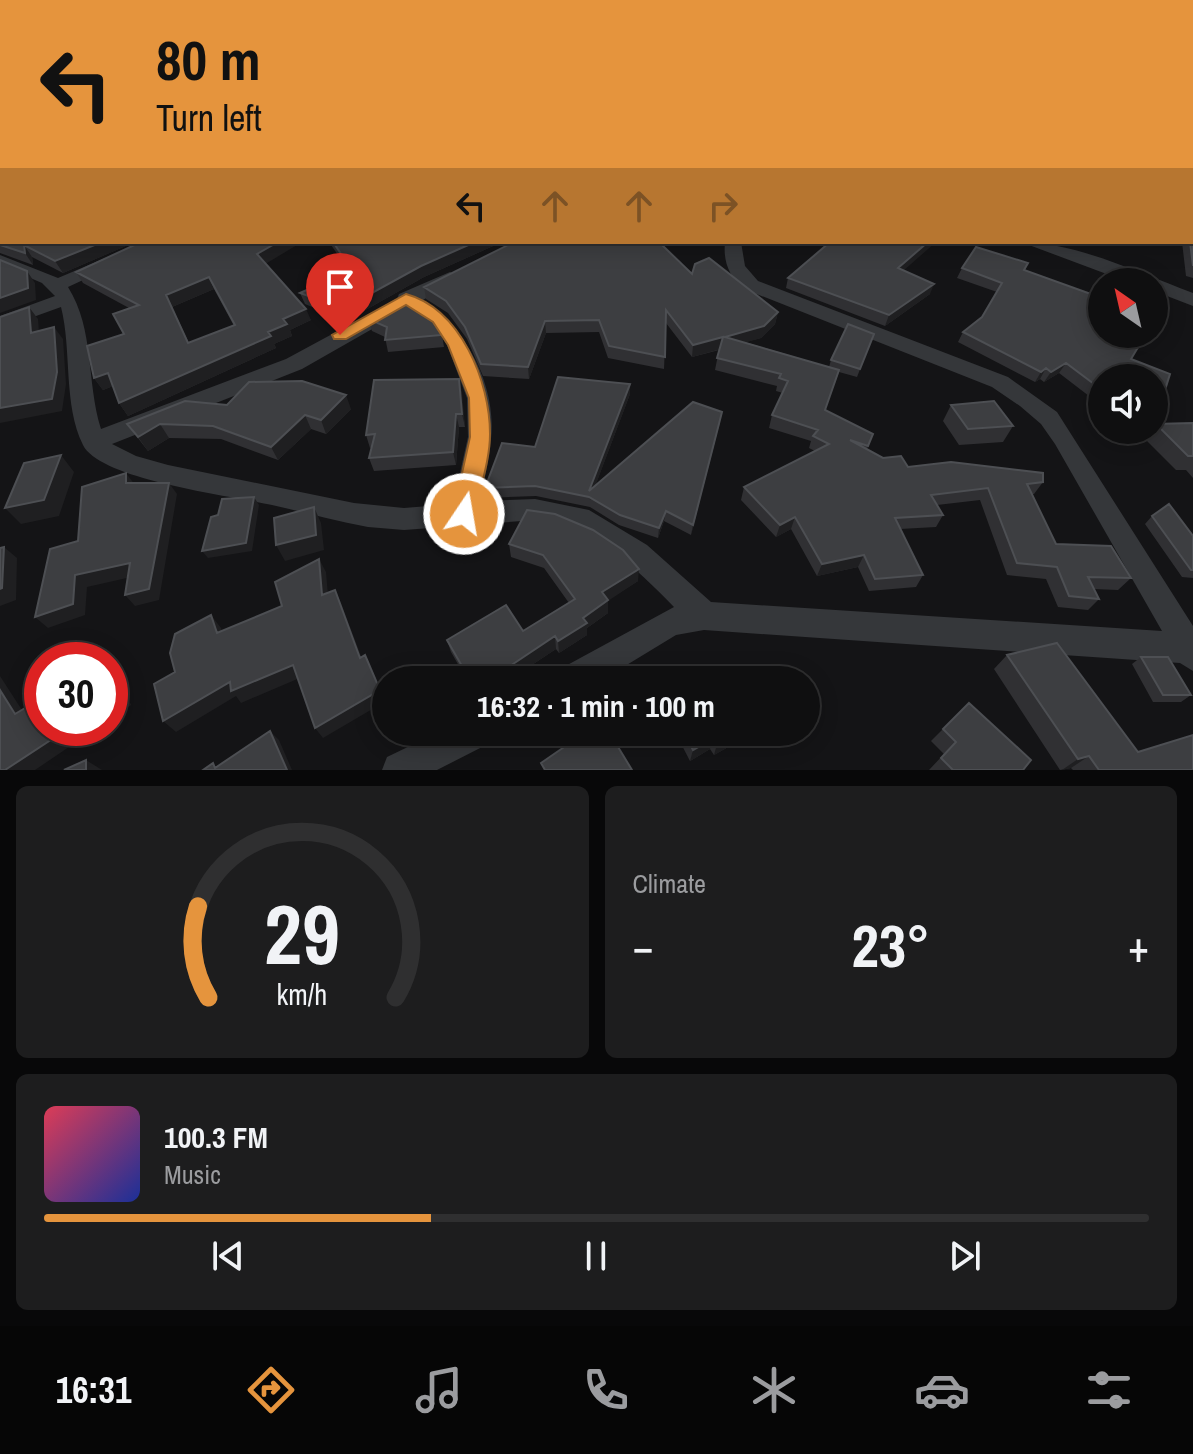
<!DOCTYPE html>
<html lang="en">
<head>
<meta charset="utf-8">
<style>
  body { margin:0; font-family:"Archivo Narrow",sans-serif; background:#1d1d1e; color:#f1f3f6; height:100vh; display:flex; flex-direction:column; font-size:30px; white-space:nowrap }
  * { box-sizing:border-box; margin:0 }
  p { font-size:26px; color:#9b9c9f }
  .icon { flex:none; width:44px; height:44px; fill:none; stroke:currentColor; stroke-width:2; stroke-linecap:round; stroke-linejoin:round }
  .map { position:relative; height:770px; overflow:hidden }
  .side { display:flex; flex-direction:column; gap:16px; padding:16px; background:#080809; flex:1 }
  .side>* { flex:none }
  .banner { position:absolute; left:0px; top:0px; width:1194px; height:244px; box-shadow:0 4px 20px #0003,0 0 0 2px #2f2f30; background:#e5943d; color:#111; overflow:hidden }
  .needle { width:52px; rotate:326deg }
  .fabs { position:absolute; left:1088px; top:268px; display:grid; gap:16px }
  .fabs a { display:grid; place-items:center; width:80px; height:80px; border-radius:50%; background:#0f0f10; box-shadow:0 4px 20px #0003,0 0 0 2px #2f2f30; font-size:40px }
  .speed { position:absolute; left:24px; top:642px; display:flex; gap:16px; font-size:40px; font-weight:700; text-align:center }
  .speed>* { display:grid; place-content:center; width:104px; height:104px; border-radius:50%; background:#0f0f10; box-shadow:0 4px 20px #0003,0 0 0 2px #2f2f30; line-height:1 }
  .speed .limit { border:12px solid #d22; background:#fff; color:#111 }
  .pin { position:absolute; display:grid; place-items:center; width:68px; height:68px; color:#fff; margin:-82px -34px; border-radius:50% 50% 50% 0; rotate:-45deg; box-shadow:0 0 8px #0007 }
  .pin .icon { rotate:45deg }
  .me { position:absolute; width:88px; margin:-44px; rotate:12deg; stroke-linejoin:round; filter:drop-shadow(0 0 6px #0008) }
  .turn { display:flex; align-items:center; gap:28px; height:168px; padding:0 24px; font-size:36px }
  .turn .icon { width:104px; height:104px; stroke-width:2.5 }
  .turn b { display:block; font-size:56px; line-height:68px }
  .lanes { display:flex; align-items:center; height:76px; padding:0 24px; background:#0003; justify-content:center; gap:40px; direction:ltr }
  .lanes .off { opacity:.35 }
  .big { font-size:60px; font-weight:700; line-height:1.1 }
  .side .tile { flex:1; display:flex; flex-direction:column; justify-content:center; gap:12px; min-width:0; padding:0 28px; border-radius:12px; background:#1d1d1e }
  .side .dial { align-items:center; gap:0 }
  .dial svg { height:208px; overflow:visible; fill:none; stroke:#2f2f30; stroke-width:7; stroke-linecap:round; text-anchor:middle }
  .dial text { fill:#f1f3f6; stroke:none }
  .song { display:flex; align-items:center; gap:24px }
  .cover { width:96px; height:96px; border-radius:12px; background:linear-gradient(135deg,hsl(350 70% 55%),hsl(230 70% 35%)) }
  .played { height:8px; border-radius:4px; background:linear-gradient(90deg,#e5943d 35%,#2f2f30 35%) }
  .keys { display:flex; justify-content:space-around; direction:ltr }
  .heat { display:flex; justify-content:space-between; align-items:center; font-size:44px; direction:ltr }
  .side .tiles { flex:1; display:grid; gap:16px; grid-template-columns:1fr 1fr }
  .tile:last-child { grid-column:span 2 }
  .trip { position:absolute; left:372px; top:666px; width:448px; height:80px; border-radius:40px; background:#0f0f10; box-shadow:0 4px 20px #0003,0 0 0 2px #2f2f30; font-weight:700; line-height:80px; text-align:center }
  .menu { display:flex; height:128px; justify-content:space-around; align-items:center; background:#060606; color:#9b9c9f }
  .menu .icon { width:56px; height:56px }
  .menu .selected { color:#e5943d }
  .menu b { font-size:36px; color:#f1f3f6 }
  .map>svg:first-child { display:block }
</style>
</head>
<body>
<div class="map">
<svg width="1193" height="770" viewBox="0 0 1193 770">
  <rect width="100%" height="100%" fill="#141416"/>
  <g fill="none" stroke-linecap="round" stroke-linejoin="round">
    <path fill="#35373a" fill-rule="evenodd" d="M143,242H165L68,287C95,330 86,381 101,429L286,359L397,299L399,294L450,272L459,277L456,281L423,300C466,327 497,387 491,439C489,460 484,481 480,501L535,499L589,510L647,545L711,602L1162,631L1055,444L1041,424L1020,406L992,387L744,289C729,276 723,262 725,242H741L745,266L758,281L1008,377L1057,412L1193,626V671L1180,663L704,630L676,635L602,680H555L560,669L674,607C634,566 595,528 535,520L404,530L368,527C335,521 304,512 272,505C233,496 100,480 83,445C63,405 72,350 61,307L0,329V316L55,296L42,283L0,265V255L58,278ZM409,308L432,323L447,345L467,398L468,437L453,504L404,508L354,503L168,465L136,456L112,444L302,369Z
      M1021,242C1075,242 1142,274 1193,293V306L1154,291V282H1128Z
      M439,732H493L488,744L437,770H382L387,757Z"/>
  </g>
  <path fill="#303033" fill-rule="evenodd" d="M1193,128V278L1186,276L1182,242H1192Z
    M2,170V242H135L63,273L32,257L33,265L0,253V171Z
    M329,242H502L424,277L346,321L305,304L300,293L349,271Z
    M265,264L311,320L290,330L292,336L274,344L276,348L128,416L119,403L113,386L103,390L94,378L124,334L129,308L83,283L76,272ZM214,289L234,326L189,343L172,307Z
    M962,268L1024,270L1154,378H1102V406L1059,373L1044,382L1040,379L1035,382L958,342L963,332L982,317L997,292L957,278Z
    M904,270L930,294L885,326L786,288L788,278Z
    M692,274L778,312L775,324L761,338L745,342L829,367L831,360L874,334L857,377L839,372L825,410L873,434L867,449L883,458L908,467L1043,482L1034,494H1032L1056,544L1131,578L1118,590L1094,589L1099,599L1088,610L1058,607L1046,579L1007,575L980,500L937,505L943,515L936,527L900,529L923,575L916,587L869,591L858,567L817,576L791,529L776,537L741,500L744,487L815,451L809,448L811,441L769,428L772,415L783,393L776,391L777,386L715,370L719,350L692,357L666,323L664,369L608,358L599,332L546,333L529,379L483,376L467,339L448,313L426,299L424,287Z
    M368,319L442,335L444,347L388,352L385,337L372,331Z
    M459,379L465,427H459L456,465L374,471L369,458L372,447L370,448L366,435Z
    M630,394L595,486L720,422L691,535L664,521L658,538L619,525L590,507L536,496L486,498L485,488L535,447Z
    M227,405L351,409L326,434L311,429L278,460L221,439L169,438L148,451L127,424Z
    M951,405L1013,426L1003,442L959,445L943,421Z
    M1193,423V478L1186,470H1176L1144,438L1151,430H1154V426L1156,424Z
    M1141,430H1150L1146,436Z
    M1152,516L1193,536V578L1182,577L1145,524Z
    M509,544L638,581L608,600V613L587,628V635L559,653L556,649L509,680H467L451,652L447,640L523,631L569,603L544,568L511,557Z
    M1007,655L1138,752L1193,770H1073L1071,768L1060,770L994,669Z
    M1141,657L1191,695L1181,702H1153L1132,664Z
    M969,703L1023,770H929L944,754L931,741Z
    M675,732H755L714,755L710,749L690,761Z"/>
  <path fill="#1f1f21" d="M102,242H135L63,273L55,261Z
    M278,242H302L262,266L257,254Z
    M475,242H502L424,277L346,321L343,309L421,266Z
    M928,242H936L894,279L898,268Z
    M24,245L32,257L33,265L25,253Z
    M27,271L35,283L36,300L0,313V298Z
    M209,277L214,289L172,307L195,355L166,295Z
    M934,284L930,294L885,326L889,315Z
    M29,307L38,319L40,345L31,333Z
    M306,309L311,320L290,330L292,336L274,344L276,348L128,416L119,403L268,332L283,319Z
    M778,312L775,324L761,338L723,349L725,337Z
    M545,321L546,333L529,379L528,367Z
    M54,327L63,339L66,384L62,411L0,423V408Z
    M723,337L721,349L692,357L693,345Z
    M1066,363L1059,373L1044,382L1051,372Z
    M1046,368L1040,379L1035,382L1041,372Z
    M108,373L116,385L103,390L94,378Z
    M459,379L462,392L465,427L462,414Z
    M630,384V394L590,500L589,491Z
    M346,395L351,409L326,434L321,420Z
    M722,412L720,422L691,535L693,525Z
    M456,414L459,427L456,465L453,452Z
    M305,415L311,429L278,460L271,447Z
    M160,424L169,438L148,451L138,437Z
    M61,455L74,472L59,516L21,524L5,508Z
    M126,473L135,485L126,483Z
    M169,483L177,494L159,600L135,606L125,595Z
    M254,497L259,505L252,551L208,558L202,551Z
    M314,507L321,523L324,550L285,561L276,545Z
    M666,511L664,521L658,538L659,528Z
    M795,517L791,529L776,537L780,525Z
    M4,547L17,558L16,600L0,606V589Z
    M864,555L858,567L817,576L822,564Z
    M319,559L326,572L329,607L322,595Z
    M130,563L140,575L87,587L85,615L48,628L35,617L75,575Z
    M639,569L638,581L602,605V592Z
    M335,590L341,603L366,669L360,658Z
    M608,600V613L587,628V635L559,653L558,641L583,618Z
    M211,615L221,628L227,645L217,633Z
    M555,636L556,649L509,680H489Z
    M365,655L386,701L323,738L315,728Z
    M110,665L116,670L131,705L110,719Z
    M293,665L302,677L241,703L236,696L176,732L163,721L230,682Z
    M0,676L31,724L15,714L0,690Z
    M69,728H97L35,770H5Z
    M270,731L279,740L292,770H287Z
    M739,732H755L714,755L717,744Z
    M714,738L710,749L690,761L693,750Z
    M1089,756L1071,768L1062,770L1078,759Z
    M86,760L102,770H86Z"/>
  <path fill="#3d3e41" stroke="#4d4f53" stroke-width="2" fill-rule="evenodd" d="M0,128H2V143L0,142Z
    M1192,128H1193V266L1190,242H1192Z
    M2,170V186H0V171Z
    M2,194V242H102L55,261L24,245L25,253L0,245V195Z
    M141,242H278L257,254L306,309L283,319L287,324L268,332L271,336L119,403L108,373L94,378L87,346L124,334L113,314L139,305L76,272ZM209,277L235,325L188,343L166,295Z
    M333,242H475L421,266L343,309L300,293L352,270Z
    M514,242H659L692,274L695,264L709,258L778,312L764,326L725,337L839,370L825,410L873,434L868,446L850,440L883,458L901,456L908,467L951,462L1043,473V482L1027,484L1056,544L1111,546L1131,578L1088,577L1099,599L1069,596L1057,567L1017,563L988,488L931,495L943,515L895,518L923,575L875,579L864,555L822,564L795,517L780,525L744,487L829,444L813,436L818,430L772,415L788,381L779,378L781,374L717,358L723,337L693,345L666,310L665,357L609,346L599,320L545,321L528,367L481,364L465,327L446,301L424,287Z
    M830,242H928L898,268L934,284L889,315L788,278Z
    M976,247L1028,263L1024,270L1102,298V334H1146L1131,359L1170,374L1154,425V378H1102V390L1066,363L1051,372L1046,368L1041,372L963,332L982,317L1002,283L962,268Z
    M0,260L27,271L28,288L0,298Z
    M404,299L427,313L442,335L385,340L387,327L368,319Z
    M29,307L31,333L54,327L57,372L52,399L0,408V317Z
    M848,324L874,334L860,369L831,360Z
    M558,377L630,384L589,491L693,402L722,412L693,525L666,511L659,528L620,515L589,497L535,486L485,488L502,443L535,447Z
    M459,379L462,414H456L453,452L369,458L375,434L366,435L374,380Z
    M302,381L346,395L321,420L305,415L271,447L213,426L160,424L138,437L127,424L185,401L227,405L249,382Z
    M994,401L1013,426L968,429L951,405Z
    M1193,423V456H1188L1156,424Z
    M61,455L44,500L5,508L24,463Z
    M126,473V483H169L149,589L125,595L130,563L75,575L73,604L35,617L50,549L78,541L82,487Z
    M254,497L246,543L202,551L211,517L218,515L222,499Z
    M1169,504L1193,536V570H1191L1152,516Z
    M314,507L316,535L276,545L274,518Z
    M527,510L555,514L593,530L623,550L639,569L602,592L608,600L583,618L587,623L558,641L555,636L489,680H470L447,640L506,605L523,631L575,599L543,555L509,544Z
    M4,547L2,588L0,589V548Z
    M319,559L322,595L335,590L360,658L365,655L380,690L315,728L293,665L231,691L230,682L163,721L154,684L175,672L170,653L175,634L211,615L217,633L282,606L275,582Z
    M1057,643L1138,752L1193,735V770H1099L1089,756L1078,759L1007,655Z
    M1141,657H1168L1191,695H1163Z
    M732,669L738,680H711V679Z
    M110,675L118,695L110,701Z
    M0,690L15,714L42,698V728H69L5,770H0Z
    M969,703L1031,760L1023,770H953L941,758L956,742L943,729Z
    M270,731L287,770H203L213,763L215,768Z
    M586,732H609L632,770H545L541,763Z
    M684,732H739L717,744L714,738L693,750Z
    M86,760V770H64Z"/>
  <linearGradient id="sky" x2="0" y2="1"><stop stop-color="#0b0b0c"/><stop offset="0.54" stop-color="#343a47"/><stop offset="1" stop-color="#343a47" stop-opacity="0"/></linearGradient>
  <rect width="1193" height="236" fill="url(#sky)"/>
  <path fill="#e5943d" stroke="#956028" stroke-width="2" d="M406,294C461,309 490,382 490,434C490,460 480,488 475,514L472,520H456L453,514L470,437L469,398L448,345L433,322L406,305L346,339H334L332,335Z"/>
</svg>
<div class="fabs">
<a><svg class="needle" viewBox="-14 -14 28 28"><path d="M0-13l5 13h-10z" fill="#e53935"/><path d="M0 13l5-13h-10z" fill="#9b9c9f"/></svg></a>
<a><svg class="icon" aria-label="sound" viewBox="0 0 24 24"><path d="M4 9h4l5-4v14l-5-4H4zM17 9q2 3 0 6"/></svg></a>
</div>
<div class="speed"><div class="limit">30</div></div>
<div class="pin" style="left:340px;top:335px;background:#d93025"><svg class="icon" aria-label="arrive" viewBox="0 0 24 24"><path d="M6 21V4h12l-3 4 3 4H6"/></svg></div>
<svg class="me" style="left:464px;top:514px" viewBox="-20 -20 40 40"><circle r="17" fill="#e5943d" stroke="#fff" stroke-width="3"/><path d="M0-11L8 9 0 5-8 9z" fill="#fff"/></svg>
<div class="trip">16:32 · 1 min · 100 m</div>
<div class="banner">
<div class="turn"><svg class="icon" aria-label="left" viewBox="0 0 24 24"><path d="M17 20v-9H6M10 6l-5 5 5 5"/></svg><div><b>80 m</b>Turn left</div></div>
<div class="lanes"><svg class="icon" aria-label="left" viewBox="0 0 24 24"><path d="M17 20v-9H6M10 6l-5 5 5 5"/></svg><svg class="icon off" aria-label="ahead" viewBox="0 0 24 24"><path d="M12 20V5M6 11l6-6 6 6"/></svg><svg class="icon off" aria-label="ahead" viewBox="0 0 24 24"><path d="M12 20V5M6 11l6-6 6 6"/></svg><svg class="icon off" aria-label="right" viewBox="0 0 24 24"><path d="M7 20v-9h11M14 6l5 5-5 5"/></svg></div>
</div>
</div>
<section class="side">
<div class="tiles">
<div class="tile dial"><svg viewBox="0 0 100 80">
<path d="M14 69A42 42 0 1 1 86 69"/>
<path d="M14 69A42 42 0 0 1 10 34" stroke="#e5943d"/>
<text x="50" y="56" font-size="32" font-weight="700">29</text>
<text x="50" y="72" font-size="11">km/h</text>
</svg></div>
<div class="tile"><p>Climate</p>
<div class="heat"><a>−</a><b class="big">23°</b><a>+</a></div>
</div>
<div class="tile">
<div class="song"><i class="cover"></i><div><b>100.3 FM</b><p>Music</p></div></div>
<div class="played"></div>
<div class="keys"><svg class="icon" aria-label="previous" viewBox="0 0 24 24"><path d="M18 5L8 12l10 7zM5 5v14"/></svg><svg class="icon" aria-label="pause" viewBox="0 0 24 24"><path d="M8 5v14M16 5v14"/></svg><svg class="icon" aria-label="next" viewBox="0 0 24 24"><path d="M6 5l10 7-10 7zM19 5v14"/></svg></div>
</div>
</div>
</section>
<nav class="menu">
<b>16:31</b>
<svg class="icon selected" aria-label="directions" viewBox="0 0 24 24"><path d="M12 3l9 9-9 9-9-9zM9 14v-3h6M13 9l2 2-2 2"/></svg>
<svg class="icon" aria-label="music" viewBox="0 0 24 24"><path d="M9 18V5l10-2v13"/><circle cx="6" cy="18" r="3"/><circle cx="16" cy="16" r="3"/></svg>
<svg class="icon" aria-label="phone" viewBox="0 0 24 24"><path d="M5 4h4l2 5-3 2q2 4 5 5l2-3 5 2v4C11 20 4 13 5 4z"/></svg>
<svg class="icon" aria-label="climate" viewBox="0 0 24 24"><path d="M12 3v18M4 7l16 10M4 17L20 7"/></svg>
<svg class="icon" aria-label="car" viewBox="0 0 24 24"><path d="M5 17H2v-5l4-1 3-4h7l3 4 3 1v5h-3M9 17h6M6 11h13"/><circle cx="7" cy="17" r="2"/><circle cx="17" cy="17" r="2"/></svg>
<svg class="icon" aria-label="filters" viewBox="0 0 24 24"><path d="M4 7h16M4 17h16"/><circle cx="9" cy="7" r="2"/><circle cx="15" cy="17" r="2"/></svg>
</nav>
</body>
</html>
